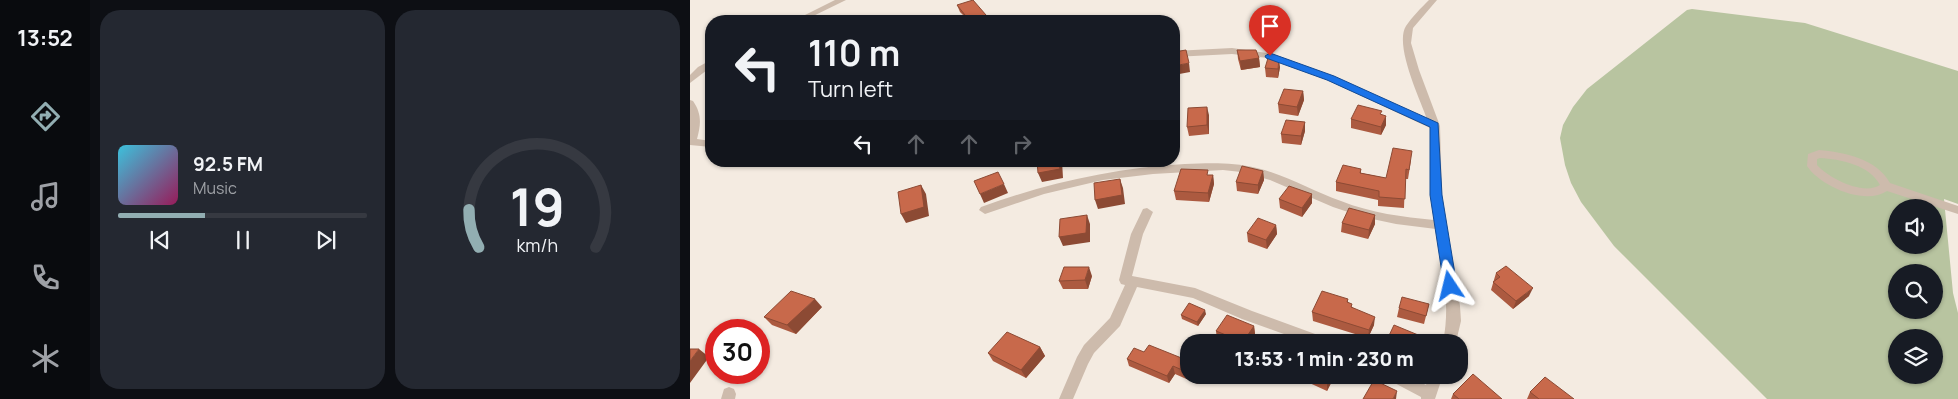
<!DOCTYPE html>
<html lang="en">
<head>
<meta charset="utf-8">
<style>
  body { margin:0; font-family:Manrope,sans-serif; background:#242831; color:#f1f3f6; height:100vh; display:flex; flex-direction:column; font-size:19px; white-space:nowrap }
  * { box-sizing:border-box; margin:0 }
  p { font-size:16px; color:#9ea1a6 }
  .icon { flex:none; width:28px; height:28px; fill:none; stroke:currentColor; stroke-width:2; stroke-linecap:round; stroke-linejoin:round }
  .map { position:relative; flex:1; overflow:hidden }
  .details { display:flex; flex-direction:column; gap:10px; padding:10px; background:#0d0f14; width:600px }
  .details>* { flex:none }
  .hud { position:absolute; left:15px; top:15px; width:475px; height:152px; border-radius:20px; box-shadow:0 1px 4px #0004; background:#171b24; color:#f1f3f6; overflow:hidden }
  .buttons { position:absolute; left:1198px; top:199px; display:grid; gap:10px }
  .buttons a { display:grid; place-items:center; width:55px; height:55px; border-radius:50%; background:#171b24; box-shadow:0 1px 4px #0004; font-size:25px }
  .speed { position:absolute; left:15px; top:319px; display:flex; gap:10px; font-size:25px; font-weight:700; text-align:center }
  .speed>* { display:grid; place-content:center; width:65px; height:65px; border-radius:50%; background:#171b24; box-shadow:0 1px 4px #0004; line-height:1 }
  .speed .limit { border:8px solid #d22; background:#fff; color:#111 }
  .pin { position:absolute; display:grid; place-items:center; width:42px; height:42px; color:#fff; margin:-51px -21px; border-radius:50% 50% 50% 0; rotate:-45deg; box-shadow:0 0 5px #0007 }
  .pin .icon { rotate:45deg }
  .me { position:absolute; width:55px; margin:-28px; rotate:350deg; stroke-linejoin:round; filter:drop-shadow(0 0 4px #0008) }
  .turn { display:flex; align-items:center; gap:18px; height:105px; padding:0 20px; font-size:22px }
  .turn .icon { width:65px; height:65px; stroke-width:2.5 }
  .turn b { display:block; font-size:35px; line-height:42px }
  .lanes { display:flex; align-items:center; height:48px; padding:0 20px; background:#0003; justify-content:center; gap:25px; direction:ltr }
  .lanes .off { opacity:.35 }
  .details .widget { flex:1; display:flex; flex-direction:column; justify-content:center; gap:8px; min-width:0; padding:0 18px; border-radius:20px; background:#242831 }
  .details .dial { align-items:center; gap:0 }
  .dial svg { height:130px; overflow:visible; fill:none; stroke:#363941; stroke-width:7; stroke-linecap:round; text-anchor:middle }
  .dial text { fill:#f1f3f6; stroke:none }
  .song { display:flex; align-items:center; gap:15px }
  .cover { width:60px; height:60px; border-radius:8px; background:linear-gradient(135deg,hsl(190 70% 55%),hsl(330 70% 35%)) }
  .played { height:5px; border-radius:2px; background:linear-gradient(90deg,#92aeb2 35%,#363941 35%) }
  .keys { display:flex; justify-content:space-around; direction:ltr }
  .details .tiles { flex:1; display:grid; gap:10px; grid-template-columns:repeat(2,1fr) }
  .trip { position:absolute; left:490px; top:334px; width:288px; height:50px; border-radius:20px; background:#171b24; box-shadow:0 1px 4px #0004; font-weight:800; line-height:50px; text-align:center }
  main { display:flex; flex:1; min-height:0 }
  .tabs { display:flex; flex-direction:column; width:90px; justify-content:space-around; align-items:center; background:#090b0e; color:#9ea1a6 }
  .tabs .icon { width:35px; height:35px }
  .tabs .on { color:#92aeb2 }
  .tabs b { font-size:22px; color:#f1f3f6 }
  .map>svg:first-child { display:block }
</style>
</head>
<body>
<main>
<nav class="tabs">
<b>13:52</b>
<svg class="icon on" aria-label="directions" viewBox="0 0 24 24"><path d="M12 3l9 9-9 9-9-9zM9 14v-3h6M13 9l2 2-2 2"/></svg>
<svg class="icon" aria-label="music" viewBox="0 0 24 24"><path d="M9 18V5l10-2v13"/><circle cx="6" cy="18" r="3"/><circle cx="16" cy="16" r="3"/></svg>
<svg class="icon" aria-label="phone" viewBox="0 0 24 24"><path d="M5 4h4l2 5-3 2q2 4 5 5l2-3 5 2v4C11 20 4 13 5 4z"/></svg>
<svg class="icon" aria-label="climate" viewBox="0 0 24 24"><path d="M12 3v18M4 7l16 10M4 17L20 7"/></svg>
</nav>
<section class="details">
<div class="tiles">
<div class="widget">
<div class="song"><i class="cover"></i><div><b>92.5 FM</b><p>Music</p></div></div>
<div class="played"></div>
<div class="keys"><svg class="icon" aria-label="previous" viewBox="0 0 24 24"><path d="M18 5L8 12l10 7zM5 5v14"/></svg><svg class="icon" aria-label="pause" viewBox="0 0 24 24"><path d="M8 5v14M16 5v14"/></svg><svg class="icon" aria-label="next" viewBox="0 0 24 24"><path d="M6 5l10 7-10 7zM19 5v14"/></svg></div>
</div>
<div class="widget dial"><svg viewBox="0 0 100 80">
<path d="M14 69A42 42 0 1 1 86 69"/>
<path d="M14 69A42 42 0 0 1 8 46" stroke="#92aeb2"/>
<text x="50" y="56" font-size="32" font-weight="700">19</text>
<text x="50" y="72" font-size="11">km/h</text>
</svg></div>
</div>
</section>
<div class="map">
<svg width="1268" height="399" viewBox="0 0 1268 399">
  <rect width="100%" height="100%" fill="#f4ebe1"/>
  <path fill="#b8c4a0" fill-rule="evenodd" d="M1002,9L1115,23L1268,71V204L1254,199L1263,293L1268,313V399H1077L924,246L891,202L881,183L875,165L870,138L873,125L883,107L897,89L997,10ZM1206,208H1244V245H1206ZM1206,272H1244V310H1206ZM1206,338H1244V375H1206Z"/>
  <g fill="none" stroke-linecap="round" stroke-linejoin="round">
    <path fill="#cdbbac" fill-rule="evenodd" d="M145,0H156L113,21H103Z
      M739,0H747L723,28L721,43L729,70L750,126L752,195L770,306L771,321L766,342H753C761,303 752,268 746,229L706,224L673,217L643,207L580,180L551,172L533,170L463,174L413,180L354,194L295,214L289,210L291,207C357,183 424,168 495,164C520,163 542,162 567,168C596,175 623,191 651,201C681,213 713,217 744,220L740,195V128L637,80L578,58L542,54L484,57V51L542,48L583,54L643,76L737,119C730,99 704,45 716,26C722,17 731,8 739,0Z
      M21,60V67L0,83V75L8,67Z
      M0,100L3,101C12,114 11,124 7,139L21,141V147L0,145Z
      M1129,150C1154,152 1187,159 1200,183L1268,206V214L1197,191C1175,206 1130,186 1117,166L1118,154ZM1130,158C1150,159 1180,165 1190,185C1173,196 1139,178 1127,165V159Z
      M457,208L463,212L453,234L442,276L505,288L562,311L636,338L637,342H616L552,319L503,298L447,287L430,326L404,353L398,364L383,399H369L387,357L394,345L420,318L435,285L431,284L429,280L441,234L453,209Z
      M695,375H716L736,385L739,375H753L745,399H731V397L697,379Z
      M39,387L44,389L46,394L45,399H31L34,389Z"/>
  </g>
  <path fill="#ac5a40" d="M267,5L296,15L299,21H269V19L274,16L270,12Z
    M547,50L569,58L570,67L551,70L548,59Z
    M590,67L588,78L576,77L575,68Z
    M613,91L614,100L608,116L589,113L588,104Z
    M519,115V134L499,136L497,127Z
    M691,115L696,125L691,135L661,128V119Z
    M615,122V131L611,145L592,143L591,134Z
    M721,160L718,179H715L714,208L688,206V200L646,191V182L671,169V173L696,178Z
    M573,171L574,180L568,194L547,191L546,182Z
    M519,175H523L524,184L519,202L486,200L484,191Z
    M622,194V203L612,217L590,208L589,199Z
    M685,215V224L678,239L651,232L652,223Z
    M586,225L587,234L577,249L558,242L557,233Z
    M806,273L839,296L823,309L801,290Z
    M402,276L398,289H373L369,281Z
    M658,299V302L662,307L684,325L678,338L623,321L622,312Z
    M739,304L734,324L707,317L709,308Z
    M132,307L106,334L82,325L74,317Z
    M516,314L508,326L492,319L491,315Z
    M564,326L565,334L559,342H533L527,340L526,331Z
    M350,347L355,356L336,378L303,361L298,353Z
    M454,352L499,361V375H514L508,384L485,374L479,383L439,366L437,359Z
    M602,375H645L637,391Z
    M840,392L884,399H837Z
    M763,394L812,399H761Z"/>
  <path fill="#8c4a34" d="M296,15L299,21H286Z
    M569,58L570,67L551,70L550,61Z
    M589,59L590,67L588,78V69Z
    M499,63L500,72L484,75V66Z
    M613,91L614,100L608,116L607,107Z
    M517,107L519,115V134L517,125Z
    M696,116V125L691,135V127Z
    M615,122V131L611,145V136Z
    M369,161H372L373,178L352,182L348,173Z
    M573,171L574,180L568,194V185Z
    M523,175L524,184L519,202L518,193Z
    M430,179L433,188L435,204L408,209L405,200Z
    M314,184L318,193L294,203L290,194Z
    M231,185L236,194L239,216L216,223L211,214Z
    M622,194V203L612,217V208Z
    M397,215L400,224V242L373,246L369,237Z
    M685,215V224L678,239L679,230Z
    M586,225L587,234L577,249L576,240Z
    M399,267L402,276L398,289L395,280Z
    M843,288L839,296L823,309L826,301Z
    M125,299L132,307L106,334L97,325Z
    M515,310L516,314L508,326L507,322Z
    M685,317L684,325L678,338L679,330Z
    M564,326L565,334L559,342H553Z
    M350,347L355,356L336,378L331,370Z
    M9,349L19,357L0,383V361Z
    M483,366L485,374L479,383L477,376Z
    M508,375H514L508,384L506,377Z
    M641,375H645L637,391V383Z
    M707,391L706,399H703Z"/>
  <path fill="#c8694b" stroke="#8c4a34" d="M283,0L296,15L286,21H274L269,19L275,15L267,5Z
    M496,50L499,63L484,66V52Z
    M547,50H566L569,58L550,61Z
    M578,58L589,59L588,69L575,68Z
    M594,89L613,91L607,107L588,104Z
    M668,105L692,111L690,114L696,116L691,127L661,119Z
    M517,107V125L497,127L498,108Z
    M596,120L615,122L611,136L591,134Z
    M703,148L722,151L719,170L716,169L715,199L689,197V191L646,182L653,165L671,169L670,173L696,178Z
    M347,161H369L370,169L348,173Z
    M552,166L573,171L568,185L546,182Z
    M491,169L518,170L517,175H523L518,193L484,191Z
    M308,172L314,184L290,194L284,181Z
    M430,179L432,195L405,200L404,183Z
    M231,185L234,207L211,214L208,192Z
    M599,186L622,194L612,208L589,199Z
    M659,208L685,215L679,230L652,223Z
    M397,215L396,233L369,237L370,219Z
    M568,218L586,225L576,240L557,233Z
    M816,266L843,288L826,301L803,282L810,277L806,273Z
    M374,267H399L395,280L369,281Z
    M101,291L125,299L97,325L74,317Z
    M632,291L658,299L657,302L662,304L661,307L685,317L679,330L622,312Z
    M712,297L739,304L736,316L709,308Z
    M499,303L515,310L507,322L491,315Z
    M537,315L564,326L553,342L526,331Z
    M704,325L733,337L731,342H696Z
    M317,332L350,347L331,370L298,353Z
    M585,335L603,342H580Z
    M459,345L499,361V373L483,366L477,376L437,359L444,348L454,352Z
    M0,349H9L0,361Z
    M783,374L812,399H769L763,394Z
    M620,375H641L637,383Z
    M855,377L884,399H849L840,392Z
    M684,380L707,391L703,399H673Z"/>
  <path fill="#1a73e8" stroke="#114b97" d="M580,53L644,76L748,123L752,195L767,286L765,290L760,291L756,290L754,286L740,195V127L637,80L576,58L575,56Z"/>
</svg>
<div class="buttons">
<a><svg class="icon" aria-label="sound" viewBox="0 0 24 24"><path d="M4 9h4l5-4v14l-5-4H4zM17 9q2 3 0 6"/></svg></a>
<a><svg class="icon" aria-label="search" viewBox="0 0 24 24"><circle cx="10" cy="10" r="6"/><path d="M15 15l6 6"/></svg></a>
<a><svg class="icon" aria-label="layers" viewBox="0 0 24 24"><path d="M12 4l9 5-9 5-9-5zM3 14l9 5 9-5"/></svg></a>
</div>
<div class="speed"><div class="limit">30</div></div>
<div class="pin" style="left:580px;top:56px;background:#d93025"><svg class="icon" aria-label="arrive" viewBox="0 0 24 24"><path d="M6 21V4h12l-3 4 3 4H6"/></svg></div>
<svg class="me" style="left:760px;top:286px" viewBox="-20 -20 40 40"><path d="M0-17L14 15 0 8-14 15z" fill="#1a73e8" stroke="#fff" stroke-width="4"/></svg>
<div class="trip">13:53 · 1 min · 230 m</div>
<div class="hud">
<div class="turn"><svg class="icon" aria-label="left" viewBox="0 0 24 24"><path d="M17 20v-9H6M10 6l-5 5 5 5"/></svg><div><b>110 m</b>Turn left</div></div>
<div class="lanes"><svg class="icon" aria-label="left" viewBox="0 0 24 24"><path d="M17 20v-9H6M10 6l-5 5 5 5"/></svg><svg class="icon off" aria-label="ahead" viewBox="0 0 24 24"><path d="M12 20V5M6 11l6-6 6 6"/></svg><svg class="icon off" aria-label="ahead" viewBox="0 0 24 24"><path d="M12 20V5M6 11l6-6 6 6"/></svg><svg class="icon off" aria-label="right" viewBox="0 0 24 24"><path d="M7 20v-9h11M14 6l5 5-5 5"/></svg></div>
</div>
</div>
</main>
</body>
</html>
